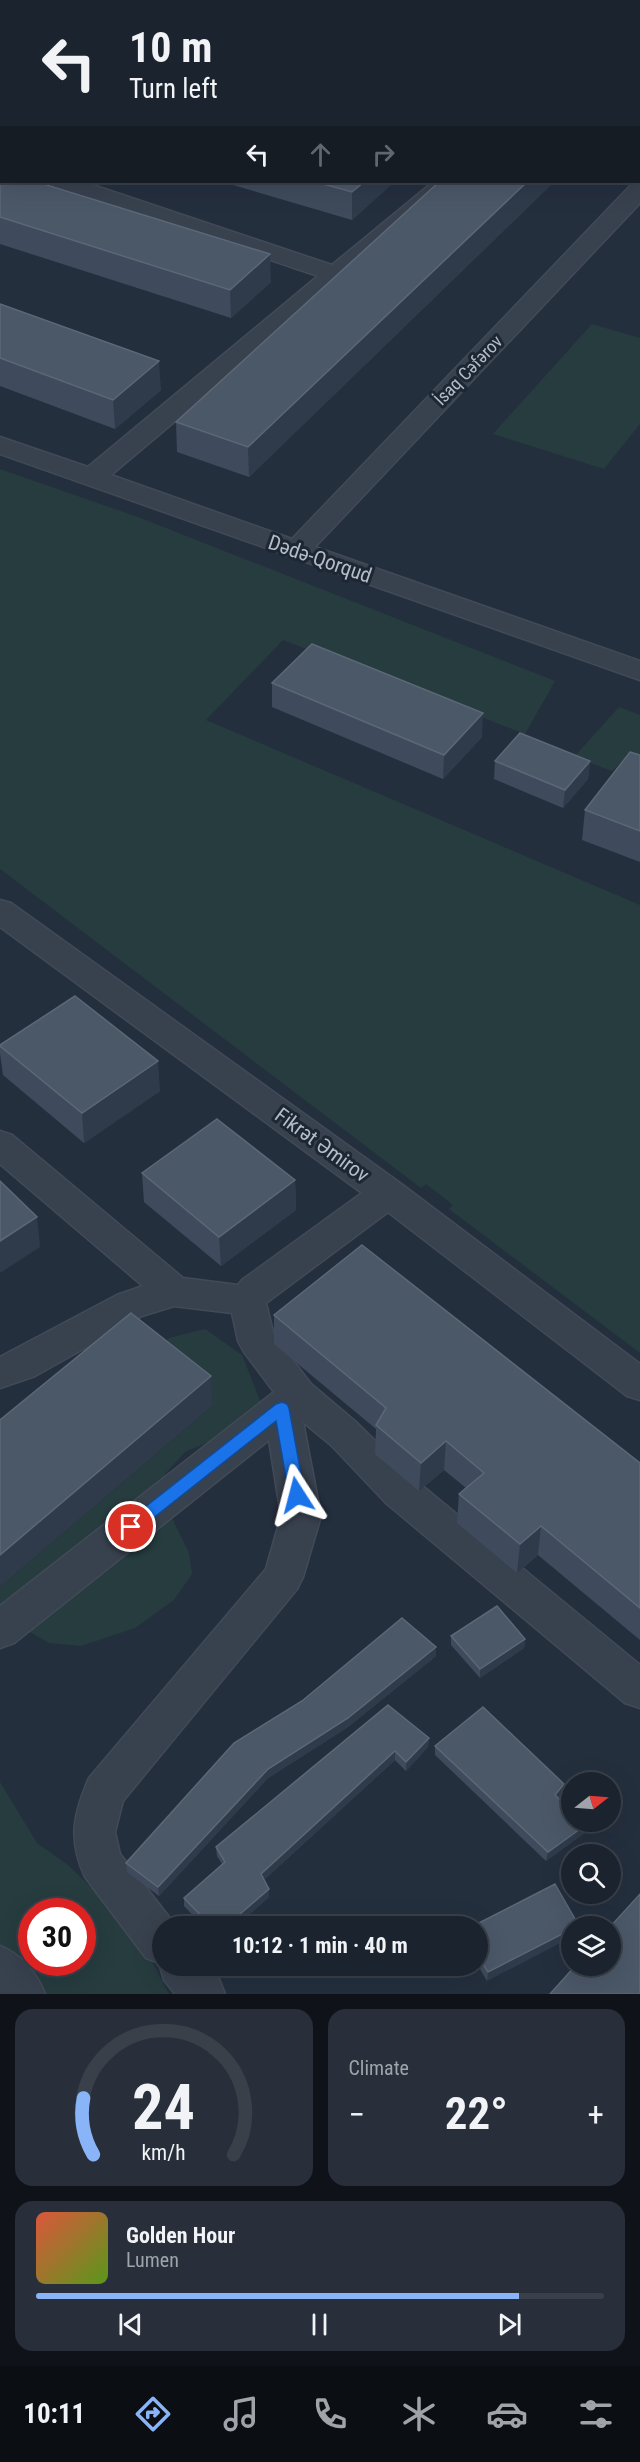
<!DOCTYPE html>
<html lang="en">
<head>
<meta charset="utf-8">
<style>
  body { margin:0; font-family:"Roboto Condensed",sans-serif; background:#282f3a; color:#f1f3f6; height:100vh; display:flex; flex-direction:column; font-size:22px; white-space:nowrap }
  * { box-sizing:border-box; margin:0 }
  p { font-size:20px; color:#a0a4aa }
  .icon { flex:none; width:33px; height:33px; fill:none; stroke:currentColor; stroke-width:2; stroke-linecap:round; stroke-linejoin:round }
  .map { position:relative; height:1994px; overflow:hidden }
  .sheet { display:flex; flex-direction:column; gap:15px; padding:15px; background:#0f1319; flex:1 }
  .sheet>* { flex:none }
  .hud { position:absolute; left:0px; top:0px; width:640px; height:183px; box-shadow:0 6px 24px #0002,0 0 0 2px #39404a; background:#1b232e; color:#f1f3f6; overflow:hidden }
  .needle { width:39px; rotate:73deg }
  .tools { position:absolute; left:561px; top:1772px; display:grid; gap:12px }
  .tools a { display:grid; place-items:center; width:60px; height:60px; border-radius:50%; background:#1b232e; box-shadow:0 6px 24px #0002,0 0 0 2px #39404a; font-size:30px }
  .speed { position:absolute; left:18px; top:1898px; display:flex; gap:12px; font-size:30px; font-weight:700; text-align:center }
  .speed>* { display:grid; place-content:center; width:78px; height:78px; border-radius:50%; background:#1b232e; box-shadow:0 6px 24px #0002,0 0 0 2px #39404a; line-height:1 }
  .speed .limit { border:9px solid #d22; background:#fff; color:#111 }
  .pin { position:absolute; display:grid; place-items:center; width:51px; height:51px; color:#fff; margin:-26px; border:3px solid #fff; border-radius:50%; box-shadow:0 2px 6px #0007 }
  .me { position:absolute; width:66px; margin:-33px; rotate:351deg; stroke-linejoin:round; filter:drop-shadow(0 0 4px #0008) }
  .turn { display:flex; align-items:center; gap:21px; height:126px; padding:0 30px; font-size:27px }
  .turn .icon { width:78px; height:78px; stroke-width:2.5 }
  .turn b { display:block; font-size:42px; line-height:51px }
  .lanes { display:flex; align-items:center; height:57px; padding:0 30px; background:#0003; justify-content:center; gap:30px; direction:ltr }
  .lanes .off { opacity:.35 }
  .big { font-size:45px; font-weight:700; line-height:1.1 }
  .sheet .widget { flex:1; display:flex; flex-direction:column; justify-content:center; gap:9px; min-width:0; padding:0 21px; border-radius:18px; background:#282f3a }
  .sheet .dial { align-items:center; gap:0 }
  .dial svg { height:156px; overflow:visible; fill:none; stroke:#39404a; stroke-width:7; stroke-linecap:round; text-anchor:middle }
  .dial text { fill:#f1f3f6; stroke:none }
  .song { display:flex; align-items:center; gap:18px }
  .cover { width:72px; height:72px; border-radius:9px; background:linear-gradient(135deg,hsl(10 70% 55%),hsl(90 70% 35%)) }
  .played { height:6px; border-radius:3px; background:linear-gradient(90deg,#8ab4f8 85%,#39404a 85%) }
  .keys { display:flex; justify-content:space-around; direction:ltr }
  .heat { display:flex; justify-content:space-between; align-items:center; font-size:33px; direction:ltr }
  .sheet .tiles { flex:1; display:grid; gap:15px; grid-template-columns:1fr 1fr }
  .widget:last-child { grid-column:span 2 }
  .trip { position:absolute; left:152px; top:1916px; width:336px; height:60px; border-radius:30px; background:#1b232e; box-shadow:0 6px 24px #0002,0 0 0 2px #39404a; font-weight:700; line-height:60px; text-align:center }
  .menu { display:flex; height:96px; justify-content:space-around; align-items:center; background:#0b0e12; color:#a0a4aa }
  .menu .icon { width:42px; height:42px }
  .menu .active { color:#8ab4f8 }
  .menu b { font-size:27px; color:#f1f3f6 }
  .map>svg:first-child { display:block }
</style>
</head>
<body>
<div class="map">
<svg width="640" height="1994" viewBox="0 0 640 1994">
  <rect width="100%" height="100%" fill="#242f3e"/>
  <path fill="#263c3f" fill-rule="evenodd" d="M592,324L640,338V424L604,469L493,434Z
    M0,469L138,517L555,681L525,734L283,640L206,720L640,905V1353L449,1209L453,1205L426,1184L421,1188L0,869Z
    M619,707L640,715V756L630,753L612,771L574,757Z
    M205,1329L242,1355L263,1408L248,1425L185,1452L165,1474L173,1520L189,1553L192,1574L174,1600L135,1628L81,1646L49,1643L0,1615V1587L212,1406L153,1358L169,1338Z
    M0,1782L37,1843L68,1865L136,1931L169,1994H0ZM32,1911H82V1962H32Z"/>
  <g fill="none" stroke-linecap="round" stroke-linejoin="round">
    <g stroke="#414a57" stroke-width="3">
      <path id="minor" d="M3,0H25L3,2Z
        M54,0H76V2H54Z
        M525,0H547L524,2Z
        M639,74H640V88H639Z
        M2,160V175H0V161Z
        M51,182H84L332,265L433,182H459L111,475L292,539L632,184L640,182V203L315,547L640,661V680L0,454V437L88,467L318,276L54,187Z
        M0,900L11,903L400,1183L640,1364V1400L627,1396L388,1212L266,1303L274,1336L311,1384L357,1423L414,1479L640,1665V1708L625,1703L386,1503L331,1445L303,1422L321,1516L303,1577L297,1589L123,1801L115,1832L120,1854L176,1926H162V1965H208L219,1979L225,1994H175L164,1980L159,1963L146,1958L85,1877C68,1840 73,1815 89,1778L266,1569L281,1516L269,1440L14,1643L0,1648V1606L274,1392L244,1352L238,1341L232,1313L174,1306L142,1316L35,1376L0,1388V1357L117,1295L143,1286L0,1164V1131L12,1135L183,1278L238,1285L242,1280L362,1193L0,927Z
        M0,1946C22,1955 36,1972 45,1994H0Z"/>
    </g>
    <use href="#minor" fill="#38414e" fill-rule="evenodd"/>
  </g>
  <path fill="#3f4b5c" d="M315,0H362L360,2H321Z
    M223,182H394L352,220Z
    M439,182H554L249,477L177,452L176,422Z
    M0,183L271,282L231,318L0,244Z
    M0,304L161,390L115,429L0,386Z
    M272,683L482,737L443,779L272,707Z
    M640,755V862L582,840L585,810Z
    M495,761H590L588,779L563,808L494,779Z
    M0,1045L160,1091L84,1143L3,1075L0,1053Z
    M142,1173L295,1180L296,1210L221,1266L144,1202Z
    M274,1315L640,1463V1640L538,1555L517,1573L457,1523L459,1494L466,1488L444,1470L419,1491L375,1454L376,1429L274,1344Z
    M451,1636L525,1639L524,1648L480,1678L451,1645Z
    M436,1656L348,1727L268,1778L159,1896L127,1872L126,1863L302,1701Z
    M388,1705L429,1738L428,1747L406,1771L395,1760L264,1880L269,1889V1897L236,1926H203L184,1906V1898L222,1864L217,1856L216,1847Z
    M435,1746L563,1793L558,1798L587,1824L586,1832L546,1861L435,1755Z
    M555,1884L487,1981L477,1964V1926Z"/>
  <path fill="#2f3b4b" d="M351,0H362L360,2H351Z
    M640,101V116L639,117V102Z
    M364,182H394L352,220V192Z
    M527,182H554L249,477L248,447Z
    M270,254L271,282L231,318L230,290Z
    M159,361L161,390L115,429L113,400Z
    M483,713L482,737L443,779L444,755Z
    M590,761L588,779L563,808L565,790Z
    M158,1061L160,1091L84,1143L82,1113Z
    M295,1180L296,1210L221,1266L219,1237Z
    M37,1217L40,1247L0,1273V1241Z
    M211,1376L212,1406L0,1587V1555Z
    M446,1441L444,1470L419,1491L421,1463Z
    M541,1526L538,1555L517,1573L520,1544Z
    M525,1639L524,1648L480,1678V1669Z
    M436,1647V1656L348,1727L268,1778L159,1896L158,1887L268,1769Z
    M429,1738L428,1747L406,1771V1762Z
    M395,1751V1760L262,1882L261,1874Z
    M564,1784L563,1793L553,1804L555,1795Z
    M587,1824L586,1832L546,1861L548,1852Z
    M269,1889V1897L236,1926H226Z
    M572,1929V1937L487,1981L488,1972Z"/>
  <path fill="#4b5868" stroke="#5c6777" stroke-width="1.5" d="M639,22H640V37L639,36Z
    M639,87H640V101L639,102Z
    M2,182H37L270,254L230,290L0,217V183Z
    M316,182H364L352,192Z
    M439,182H527L248,447L176,422Z
    M0,304L159,361L113,400L0,358Z
    M312,644L483,713L444,755L272,683Z
    M520,733L590,761L565,790L495,761Z
    M630,752L640,755V831L585,810Z
    M75,996L158,1061L82,1113L0,1046V1045Z
    M217,1119L295,1180L219,1237L142,1173Z
    M0,1181L37,1217L0,1241Z
    M362,1245L640,1463V1608L541,1526L520,1544L459,1494L484,1473L446,1441L421,1463L376,1425L386,1408L274,1315Z
    M131,1313L211,1376L0,1555V1420Z
    M497,1606L525,1639L480,1669L451,1636Z
    M402,1618L436,1647L348,1718L268,1769L158,1887L126,1863L234,1743L302,1701Z
    M388,1705L429,1738L406,1762L395,1751L261,1874L269,1889L226,1926H211L184,1898L225,1862L216,1847Z
    M483,1707L564,1784L555,1795L572,1810V1821H584L587,1824L548,1852L435,1746Z
    M555,1884L579,1926H572V1929L488,1972L477,1954V1926H473Z
    M640,1894V1994H550L576,1965H610V1927Z"/>
  <path fill="#1a73e8" stroke="#114b97" stroke-width="1.5" d="M282,1402L287,1404L289,1408L305,1495L303,1500L297,1502L292,1500L289,1495L276,1421L137,1531L131,1534L126,1531L123,1527L126,1522L276,1404Z"/>
  <g text-anchor="middle" dominant-baseline="central" stroke-width="6" stroke-linejoin="round" paint-order="stroke">
    <g font-size="18" fill="#b4bcc9" stroke="#1d2633">
      <text transform="translate(468 370) rotate(-46)">İsaq Cəfərov</text>
    </g>
    <g font-size="21" fill="#b4bcc9" stroke="#1d2633">
      <text transform="translate(320 559) rotate(19)">Dədə-Qorqud</text>
      <text transform="translate(322 1145) rotate(36)">Fikrət Əmirov</text>
    </g>
  </g>
</svg>
<div class="tools">
<a><svg class="needle" viewBox="-14 -14 28 28"><path d="M0-13l5 13h-10z" fill="#e53935"/><path d="M0 13l5-13h-10z" fill="#a0a4aa"/></svg></a>
<a><svg class="icon" aria-label="search" viewBox="0 0 24 24"><circle cx="10" cy="10" r="6"/><path d="M15 15l6 6"/></svg></a>
<a><svg class="icon" aria-label="layers" viewBox="0 0 24 24"><path d="M12 4l9 5-9 5-9-5zM3 14l9 5 9-5"/></svg></a>
</div>
<div class="speed"><div class="limit">30</div></div>
<div class="pin" style="left:131px;top:1527px;background:#d93025"><svg class="icon" aria-label="arrive" viewBox="0 0 24 24"><path d="M6 21V4h12l-3 4 3 4H6"/></svg></div>
<svg class="me" style="left:297px;top:1495px" viewBox="-20 -20 40 40"><path d="M0-17L14 15 0 8-14 15z" fill="#1a73e8" stroke="#fff" stroke-width="4"/></svg>
<div class="trip">10:12 · 1 min · 40 m</div>
<div class="hud">
<div class="turn"><svg class="icon" aria-label="left" viewBox="0 0 24 24"><path d="M17 20v-9H6M10 6l-5 5 5 5"/></svg><div><b>10 m</b>Turn left</div></div>
<div class="lanes"><svg class="icon" aria-label="left" viewBox="0 0 24 24"><path d="M17 20v-9H6M10 6l-5 5 5 5"/></svg><svg class="icon off" aria-label="ahead" viewBox="0 0 24 24"><path d="M12 20V5M6 11l6-6 6 6"/></svg><svg class="icon off" aria-label="right" viewBox="0 0 24 24"><path d="M7 20v-9h11M14 6l5 5-5 5"/></svg></div>
</div>
</div>
<section class="sheet">
<div class="tiles">
<div class="widget dial"><svg viewBox="0 0 100 80">
<path d="M14 69A42 42 0 1 1 86 69"/>
<path d="M14 69A42 42 0 0 1 9 40" stroke="#8ab4f8"/>
<text x="50" y="56" font-size="32" font-weight="700">24</text>
<text x="50" y="72" font-size="11">km/h</text>
</svg></div>
<div class="widget"><p>Climate</p>
<div class="heat"><a>−</a><b class="big">22°</b><a>+</a></div>
</div>
<div class="widget">
<div class="song"><i class="cover"></i><div><b>Golden Hour</b><p>Lumen</p></div></div>
<div class="played"></div>
<div class="keys"><svg class="icon" aria-label="previous" viewBox="0 0 24 24"><path d="M18 5L8 12l10 7zM5 5v14"/></svg><svg class="icon" aria-label="pause" viewBox="0 0 24 24"><path d="M8 5v14M16 5v14"/></svg><svg class="icon" aria-label="next" viewBox="0 0 24 24"><path d="M6 5l10 7-10 7zM19 5v14"/></svg></div>
</div>
</div>
</section>
<nav class="menu">
<b>10:11</b>
<svg class="icon active" aria-label="directions" viewBox="0 0 24 24"><path d="M12 3l9 9-9 9-9-9zM9 14v-3h6M13 9l2 2-2 2"/></svg>
<svg class="icon" aria-label="music" viewBox="0 0 24 24"><path d="M9 18V5l10-2v13"/><circle cx="6" cy="18" r="3"/><circle cx="16" cy="16" r="3"/></svg>
<svg class="icon" aria-label="phone" viewBox="0 0 24 24"><path d="M5 4h4l2 5-3 2q2 4 5 5l2-3 5 2v4C11 20 4 13 5 4z"/></svg>
<svg class="icon" aria-label="climate" viewBox="0 0 24 24"><path d="M12 3v18M4 7l16 10M4 17L20 7"/></svg>
<svg class="icon" aria-label="car" viewBox="0 0 24 24"><path d="M5 17H2v-5l4-1 3-4h7l3 4 3 1v5h-3M9 17h6M6 11h13"/><circle cx="7" cy="17" r="2"/><circle cx="17" cy="17" r="2"/></svg>
<svg class="icon" aria-label="filters" viewBox="0 0 24 24"><path d="M4 7h16M4 17h16"/><circle cx="9" cy="7" r="2"/><circle cx="15" cy="17" r="2"/></svg>
</nav>
</body>
</html>
